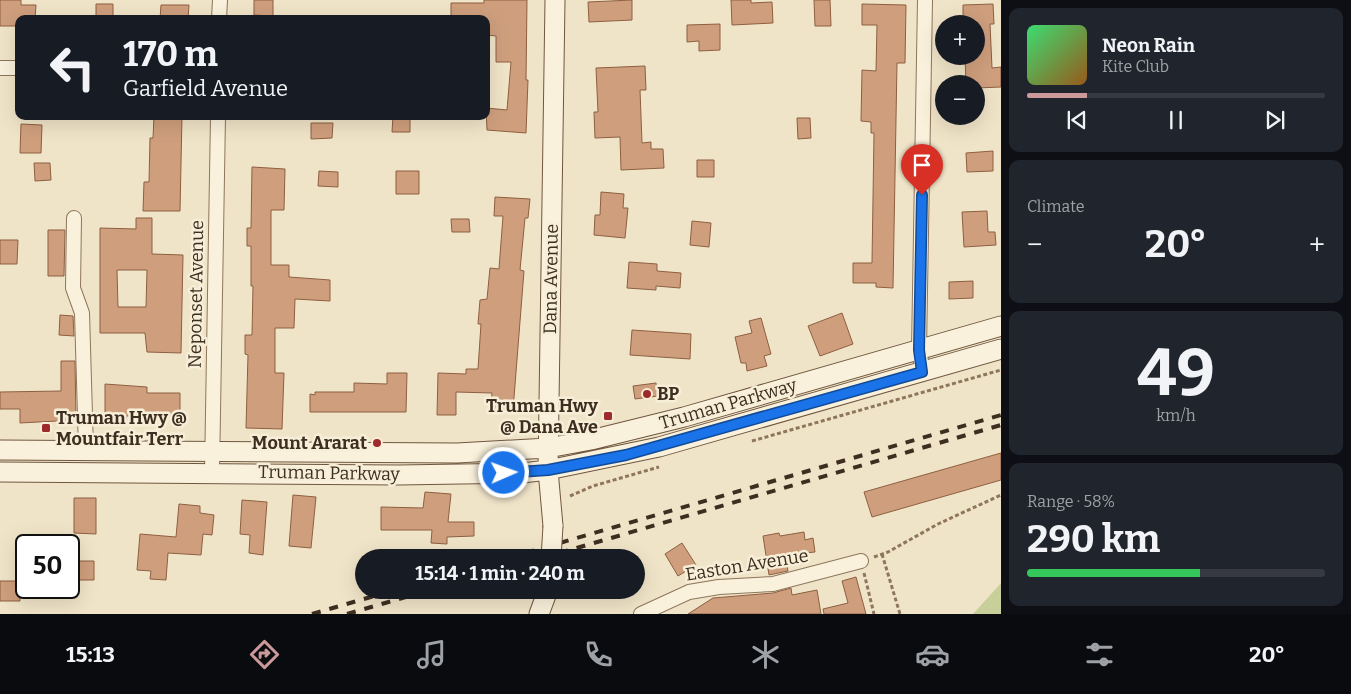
<!DOCTYPE html>
<html lang="en">
<head>
<meta charset="utf-8">
<style>
  body { margin:0; font-family:Bitter,serif; background:#20242c; color:#f1f3f6; height:100vh; display:flex; flex-direction:column; font-size:19px; white-space:nowrap }
  * { box-sizing:border-box; margin:0 }
  p { font-size:16px; color:#9ea1a6 }
  .icon { flex:none; width:28px; height:28px; fill:none; stroke:currentColor; stroke-width:2; stroke-linecap:round; stroke-linejoin:round }
  .map { position:relative; flex:1; overflow:hidden }
  .drawer { display:flex; flex-direction:column; gap:8px; padding:8px; background:#0d0f14; width:350px }
  .drawer>* { flex:none }
  .hud { position:absolute; left:15px; top:15px; width:475px; height:105px; border-radius:10px; box-shadow:0 5px 20px #0002; background:#171b24; color:#f1f3f6; overflow:hidden }
  .controls { position:absolute; left:935px; top:15px; display:grid; gap:10px }
  .controls a { display:grid; place-items:center; width:50px; height:50px; border-radius:50%; background:#171b24; box-shadow:0 5px 20px #0002; font-size:25px }
  .speed { position:absolute; left:15px; top:534px; display:flex; gap:10px; font-size:25px; font-weight:700; text-align:center }
  .speed>* { display:grid; place-content:center; width:65px; height:65px; border-radius:50%; background:#171b24; box-shadow:0 5px 20px #0002; line-height:1 }
  .speed .limit { border:2px solid #111; border-radius:8px; background:#fff; color:#111 }
  .pin { position:absolute; display:grid; place-items:center; width:42px; height:42px; color:#fff; margin:-51px -21px; border-radius:50% 50% 50% 0; rotate:-45deg; box-shadow:0 0 5px #0007 }
  .pin .icon { rotate:45deg }
  .me { position:absolute; width:55px; margin:-28px; rotate:88deg; stroke-linejoin:round; filter:drop-shadow(0 0 4px #0008) }
  .turn { display:flex; align-items:center; gap:18px; height:105px; padding:0 25px; font-size:22px }
  .turn .icon { width:65px; height:65px; stroke-width:2.5 }
  .turn b { display:block; font-size:35px; line-height:42px }
  .big { font-size:38px; font-weight:700; line-height:1.1 }
  .drawer .widget { flex:1; display:flex; flex-direction:column; justify-content:center; gap:8px; min-width:0; padding:0 18px; border-radius:10px; background:#20242c }
  .drawer .dial { align-items:center; gap:0 }
  .dial b { font-size:65px; line-height:1 }
  .song { display:flex; align-items:center; gap:15px }
  .cover { width:60px; height:60px; border-radius:8px; background:linear-gradient(135deg,hsl(140 70% 55%),hsl(30 70% 35%)) }
  .played { height:5px; border-radius:2px; background:linear-gradient(90deg,#cc999b 20%,#363941 20%) }
  .keys { display:flex; justify-content:space-around; direction:ltr }
  .heat { display:flex; justify-content:space-between; align-items:center; font-size:28px; direction:ltr }
  .charge { height:8px; border-radius:4px; background:linear-gradient(90deg,#34c759 58%,#363941 0) }
  .trip { position:absolute; left:355px; top:549px; width:290px; height:50px; border-radius:25px; background:#171b24; box-shadow:0 5px 20px #0002; font-weight:700; line-height:50px; text-align:center }
  .dock { display:flex; height:80px; justify-content:space-around; align-items:center; background:#090b0e; color:#9ea1a6 }
  .dock .icon { width:35px; height:35px }
  .dock .on { color:#cc999b }
  .dock b { font-size:22px; color:#f1f3f6 }
  main { display:flex; flex:1; min-height:0 }
  .map>svg:first-child { display:block }
</style>
</head>
<body>
<main>
<div class="map">
<svg width="1001" height="614" viewBox="0 0 1001 614">
  <rect width="100%" height="100%" fill="#f0e4c8"/>
  <path fill="#c9cf9b" d="M1001,583V614H973Z"/>
  <path fill="#cf9f7d" stroke="#8d5f41" fill-rule="evenodd" d="M0,0H21V5H36L35,19H19V26H0Z
    M254,0H273V16L254,15Z
    M484,0H527L526,80H528L526,133L487,130L486,108L507,110L511,62H496V36L486,35V19H451V3H484Z
    M632,0V20L589,22L588,2Z
    M731,0H751V3L772,2L773,23L732,25Z
    M814,0H830L831,26H815Z
    M96,4H113V19H96Z
    M862,4L906,5L905,63H897L893,288L876,287V283H853V263H872L874,133H871V122L861,121L862,70L876,71L877,25H862Z
    M993,4L994,24H990L992,68L1001,67V87L976,88V84H966L965,56H976V24H963V5Z
    M161,5H189L188,19H160Z
    M720,24V50L699,51V41L687,42V25Z
    M645,66L646,90H640L642,143L651,142V149H663L664,168L621,170L620,137L595,138L594,112H598L596,68Z
    M154,116H182L180,211H143L144,182H149L150,138H153Z
    M393,116H410V132H392Z
    M797,118H810L811,138L798,139Z
    M311,123H333L332,138L311,139Z
    M21,124L42,125L41,153H20Z
    M993,151V171L967,172L966,153Z
    M697,160H714V177H697Z
    M34,163H50L51,180L35,181Z
    M252,167L285,169L284,210H271V265H289V277L330,280V301L295,299L294,328H275V373H284L282,429L246,428L248,355L245,354V335H252L253,286H251V246H247V228H251Z
    M319,171L338,172V187L318,186Z
    M396,171H419V194H396Z
    M601,192L624,194L623,208H628L625,238L594,235L595,215H600Z
    M495,197L530,199L528,218H525L520,270L524,271L513,410L491,409L492,393L456,392V415H437L438,373L466,374V369H478L481,324H478L480,300L487,299L490,268L499,269L503,216H494Z
    M987,211L988,232H995L996,245L964,247L962,212Z
    M136,218H152V254L183,255L181,353L147,352L145,333H100V228L136,229ZM117,270H147L146,307H118Z
    M451,219H469L470,232H452Z
    M692,221L711,223L709,247L690,245Z
    M48,230H65L64,276H48Z
    M0,240H18L17,264H0Z
    M629,262L657,264V271L681,273L680,288L656,286V290L627,288Z
    M973,281V298L949,299V282Z
    M842,313L853,344L820,356L808,326Z
    M60,315L73,316L74,336L59,335Z
    M761,318L771,354L764,356L767,366L747,371L746,363H741L735,337L752,333L749,321Z
    M632,330L691,334L690,359L630,355Z
    M61,361H75L76,420L20,423V409H0V392L61,391Z
    M387,373H407L406,412H310V394L315,395V392H354V383L387,384Z
    M656,383L658,396L635,399L633,386Z
    M105,384L147,387V393H180V416H126V419L105,418Z
    M1001,453V480L872,517L864,492Z
    M425,492L451,494L448,522H474V536L447,537V544L431,543L432,530H381V507L423,508Z
    M293,495L316,497L311,548L289,546Z
    M74,498H96V534L74,533Z
    M242,500L267,502L263,555L249,553L250,535L240,534Z
    M179,504L200,506V513L214,515L212,535L203,534L201,555L168,553L166,580L150,579L151,571L137,570L140,534L176,537Z
    M804,532L805,540L813,538L815,552L805,553L806,563L787,566L788,571L769,575L763,536L779,533L780,536Z
    M682,543L696,565L678,576L665,554Z
    M75,561H94V580H75Z
    M856,577L866,614H824L823,609L848,603L842,581Z
    M0,581H20V601H0Z
    M791,588L792,595L817,590L821,614H688L713,598L773,593Z"/>
  <g fill="none" stroke-linecap="round" stroke-linejoin="round">
    <g stroke="#8d765c" stroke-width="16">
      <path id="street" d="M219,19L220,0
        M0,68H19
        M74,218L73,288L82,313L86,450
        M923,372L919,350L925,0
        M212,472L218,116
        M641,614L689,592L719,587L773,584L861,561"/>
    </g>
    <g stroke="#6f573f" stroke-width="21">
      <path id="secondary" d="M0,450L457,453L548,448L591,440L684,417L1001,326
        M0,472L398,475L522,473L548,470L659,447L1001,349
        M553,526L548,470L555,0
        M539,614L548,590"/>
    </g>
    <path stroke="#8d765c" stroke-width="3" stroke-dasharray="4 2.5" stroke-linecap="butt" d="M752,441L1001,370
      M570,496L593,486L659,467
      M882,554L900,614
      M874,557L888,552L938,524L1001,495
      M864,573L874,614"/>
    <use href="#street" stroke="#faf1dc" stroke-width="14"/>
    <use href="#secondary" stroke="#faf1dc" stroke-width="19"/>
    <path stroke="#3d2e20" stroke-width="4" stroke-dasharray="9 9" stroke-linecap="butt" d="M508,558L1001,415
      M542,558L1001,425
      M312,614L395,590
      M347,614L430,590"/>
    <g stroke="#6f573f" stroke-width="21" stroke-linecap="butt">
      <path id="secondary-bridge" d="M551,558L553,526"/>
    </g>
    <use href="#secondary-bridge" stroke="#faf1dc" stroke-width="19"/>
  </g>
  <g fill="none" stroke-linecap="round" stroke-linejoin="round">
    <g stroke="#114b97" stroke-width="12">
      <path id="route" d="M504,473L548,470L626,455L922,372L919,350L922,195"/>
    </g>
    <use href="#route" stroke="#1a73e8" stroke-width="9"/>
  </g>
  <g fill="#9e2a2b" stroke="#f7eed8" stroke-width="2">
    <circle cx="647" cy="394" r="5"/>
    <rect x="603" y="411" width="10" height="10" rx="2.5"/>
    <rect x="41" y="423" width="10" height="10" rx="2.5"/>
    <circle cx="377" cy="443" r="5"/>
  </g>
  <g text-anchor="middle" dominant-baseline="central" stroke-width="5" stroke-linejoin="round" paint-order="stroke">
    <g font-size="18" fill="#3d2e20" stroke="#f7eed8">
      <text transform="translate(551 279) rotate(-89)">Dana Avenue</text>
      <text transform="translate(196 294) rotate(-89)">Neponset Avenue</text>
      <text transform="translate(728 404) rotate(-16)">Truman Parkway</text>
      <text transform="translate(329 473) rotate(1)">Truman Parkway</text>
      <text transform="translate(747 565) rotate(-9)">Easton Avenue</text>
    </g>
    <g font-size="18" font-weight="bold" fill="#3d2e20" stroke="#f7eed8" text-anchor="start">
      <text x="657" y="394">BP</text>
      <text x="598" y="406" text-anchor="end">Truman Hwy<tspan x="598" dy="21">@ Dana Ave</tspan></text>
      <text x="56" y="418">Truman Hwy @<tspan x="56" dy="21">Mountfair Terr</tspan></text>
      <text x="367" y="443" text-anchor="end">Mount Ararat</text>
    </g>
  </g>
</svg>
<div class="controls">
<a>+</a>
<a>−</a>
</div>
<div class="speed"><div class="limit">50</div></div>
<div class="pin" style="left:922px;top:195px;background:#d93025"><svg class="icon" aria-label="arrive" viewBox="0 0 24 24"><path d="M6 21V4h12l-3 4 3 4H6"/></svg></div>
<svg class="me" style="left:504px;top:473px" viewBox="-20 -20 40 40"><circle r="17" fill="#1a73e8" stroke="#fff" stroke-width="3"/><path d="M0-11L8 9 0 5-8 9z" fill="#fff"/></svg>
<div class="trip">15:14 · 1 min · 240 m</div>
<div class="hud">
<div class="turn"><svg class="icon" aria-label="left" viewBox="0 0 24 24"><path d="M17 20v-9H6M10 6l-5 5 5 5"/></svg><div><b>170 m</b>Garfield Avenue</div></div>
</div>
</div>
<section class="drawer">
<div class="widget">
<div class="song"><i class="cover"></i><div><b>Neon Rain</b><p>Kite Club</p></div></div>
<div class="played"></div>
<div class="keys"><svg class="icon" aria-label="previous" viewBox="0 0 24 24"><path d="M18 5L8 12l10 7zM5 5v14"/></svg><svg class="icon" aria-label="pause" viewBox="0 0 24 24"><path d="M8 5v14M16 5v14"/></svg><svg class="icon" aria-label="next" viewBox="0 0 24 24"><path d="M6 5l10 7-10 7zM19 5v14"/></svg></div>
</div>
<div class="widget"><p>Climate</p>
<div class="heat"><a>−</a><b class="big">20°</b><a>+</a></div>
</div>
<div class="widget dial"><b>49</b><p>km/h</p></div>
<div class="widget"><p>Range · 58%</p><b class="big">290 km</b><div class="charge"></div></div>
</section>
</main>
<nav class="dock">
<b>15:13</b>
<svg class="icon on" aria-label="directions" viewBox="0 0 24 24"><path d="M12 3l9 9-9 9-9-9zM9 14v-3h6M13 9l2 2-2 2"/></svg>
<svg class="icon" aria-label="music" viewBox="0 0 24 24"><path d="M9 18V5l10-2v13"/><circle cx="6" cy="18" r="3"/><circle cx="16" cy="16" r="3"/></svg>
<svg class="icon" aria-label="phone" viewBox="0 0 24 24"><path d="M5 4h4l2 5-3 2q2 4 5 5l2-3 5 2v4C11 20 4 13 5 4z"/></svg>
<svg class="icon" aria-label="climate" viewBox="0 0 24 24"><path d="M12 3v18M4 7l16 10M4 17L20 7"/></svg>
<svg class="icon" aria-label="car" viewBox="0 0 24 24"><path d="M5 17H2v-5l4-1 3-4h7l3 4 3 1v5h-3M9 17h6M6 11h13"/><circle cx="7" cy="17" r="2"/><circle cx="17" cy="17" r="2"/></svg>
<svg class="icon" aria-label="filters" viewBox="0 0 24 24"><path d="M4 7h16M4 17h16"/><circle cx="9" cy="7" r="2"/><circle cx="15" cy="17" r="2"/></svg>
<b>20°</b>
</nav>
</body>
</html>
